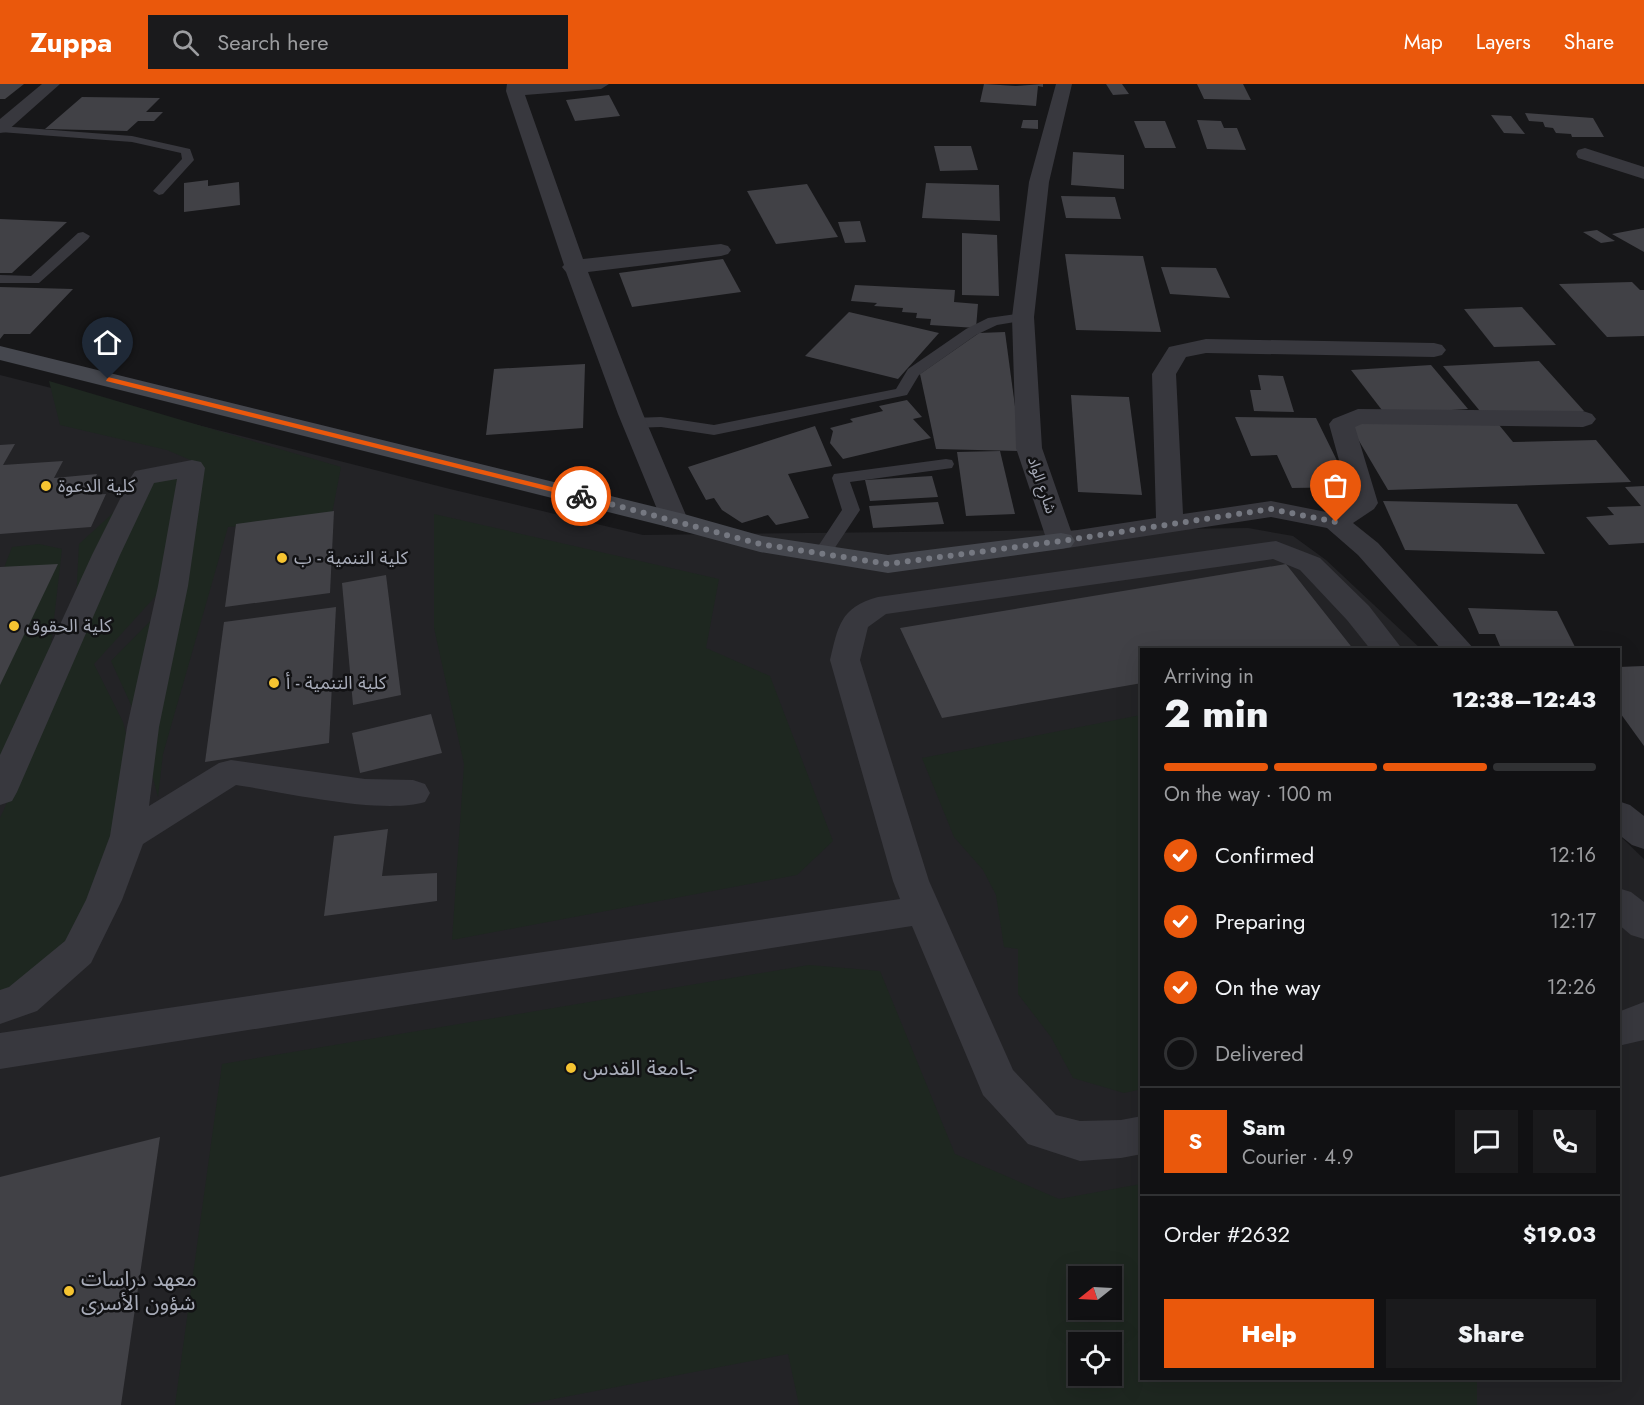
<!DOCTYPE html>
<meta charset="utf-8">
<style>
body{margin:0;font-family:Jost,"Noto Sans Arabic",sans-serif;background:#1a1a1c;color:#f1f3f6;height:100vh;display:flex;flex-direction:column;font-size:22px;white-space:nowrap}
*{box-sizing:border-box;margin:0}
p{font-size:20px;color:#9c9da0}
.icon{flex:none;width:33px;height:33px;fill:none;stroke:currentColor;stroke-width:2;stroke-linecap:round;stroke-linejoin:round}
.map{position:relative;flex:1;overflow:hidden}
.panel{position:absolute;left:1140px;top:564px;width:480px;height:732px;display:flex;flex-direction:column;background:#111113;border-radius:0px;box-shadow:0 6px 24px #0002,0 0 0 2px #303133}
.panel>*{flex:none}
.needle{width:39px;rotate:252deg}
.buttons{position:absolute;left:1068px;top:1182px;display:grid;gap:12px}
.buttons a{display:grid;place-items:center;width:54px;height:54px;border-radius:0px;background:#111113;box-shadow:0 6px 24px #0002,0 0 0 2px #303133;font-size:30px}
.pin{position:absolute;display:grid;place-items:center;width:51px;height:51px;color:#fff;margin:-62px -26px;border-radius:50% 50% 50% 0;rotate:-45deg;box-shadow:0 0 6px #0007}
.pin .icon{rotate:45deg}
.courier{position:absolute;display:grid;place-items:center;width:60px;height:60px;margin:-30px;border:4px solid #ea580c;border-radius:50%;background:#fff;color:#222;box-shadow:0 2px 8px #0007}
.summary em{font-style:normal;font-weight:800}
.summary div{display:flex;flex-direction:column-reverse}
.summary{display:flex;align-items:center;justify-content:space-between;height:102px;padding:0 24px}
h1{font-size:39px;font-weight:800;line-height:45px}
.bar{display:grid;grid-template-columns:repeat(4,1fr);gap:9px 6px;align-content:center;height:72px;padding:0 24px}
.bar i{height:8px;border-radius:4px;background:#303133}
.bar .selected{background:#ea580c}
.bar p{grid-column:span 4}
.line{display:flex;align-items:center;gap:15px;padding:0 24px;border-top:2px solid #303133}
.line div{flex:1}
.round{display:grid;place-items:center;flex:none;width:63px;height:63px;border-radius:0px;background:#1a1a1c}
ol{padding:0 24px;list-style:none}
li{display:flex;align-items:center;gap:18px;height:66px}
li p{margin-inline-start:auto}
li .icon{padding:6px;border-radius:50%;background:#ea580c;color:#fff;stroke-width:4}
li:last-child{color:#9c9da0}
li i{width:33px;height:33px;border:3px solid #303133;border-radius:50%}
.primary-button{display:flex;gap:12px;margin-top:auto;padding:12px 24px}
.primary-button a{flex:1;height:69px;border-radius:0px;background:#ea580c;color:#fff;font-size:24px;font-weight:800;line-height:69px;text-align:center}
.primary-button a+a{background:#1a1a1c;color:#f1f3f6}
header{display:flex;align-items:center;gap:36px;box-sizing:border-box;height:84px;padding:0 30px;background:#ea580c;color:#fff}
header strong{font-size:28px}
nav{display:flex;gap:33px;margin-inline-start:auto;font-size:21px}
.search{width:420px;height:54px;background:#1a1a1c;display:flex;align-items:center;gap:15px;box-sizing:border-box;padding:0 21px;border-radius:0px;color:#9c9da0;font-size:22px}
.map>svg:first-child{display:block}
</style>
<header>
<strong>Zuppa</strong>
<div class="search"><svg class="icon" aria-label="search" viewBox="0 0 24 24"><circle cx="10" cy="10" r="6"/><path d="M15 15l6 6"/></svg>Search here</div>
<nav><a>Map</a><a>Layers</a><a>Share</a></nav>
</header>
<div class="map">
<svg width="1644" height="1321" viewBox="0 0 1644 1321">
<rect width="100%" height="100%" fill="#171719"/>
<path fill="#232326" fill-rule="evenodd" d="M0,291L450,405L643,451L1248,444L1293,452L1326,476L1421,565L1142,566V1294H1618L1619,751L1644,775V1321H0ZM1078,1192H1112V1226H1078ZM1078,1258H1112V1292H1078Z"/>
<g fill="#1e2720" fill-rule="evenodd">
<path d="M49,297L341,383L331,435L228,443L163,670L158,713L137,634L111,577L181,506L195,378L167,366L60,341Z"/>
<path d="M183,389L163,504L94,580L123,638L145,723L66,867L0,914V734L73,573L79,460L149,396Z"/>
<path d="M434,430L719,495L706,564L770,592L833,757L797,791L452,856L464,680L434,544Z"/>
<path d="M39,460L62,465L49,579L0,686V494L12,463Z"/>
<path d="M1141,631L1142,1005L1124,1009L1073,994L1051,953L1018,910V865L1004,863L996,811L983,786L954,753L922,674Z"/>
<path d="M809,881L880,887L955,1070L1059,1115L1141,1100L1142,1294L1477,1295V1321H799L788,1270L523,1321H175L222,980ZM1078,1192H1112V1226H1078ZM1078,1258H1112V1292H1078Z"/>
</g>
<g fill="#414146">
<path d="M0,0H24L5,15H0Z"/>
<path d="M984,0L1016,2L1043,0V3L1038,2L1036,22L980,18Z"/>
<path d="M1106,0H1122L1129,10L1113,11Z"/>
<path d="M1197,0H1243L1251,16L1204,15Z"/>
<path d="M609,11L620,32L575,37L566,16Z"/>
<path d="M82,13L160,14L146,28H163L154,37H138L127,47L45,45Z"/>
<path d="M1525,29L1593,34L1604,53H1572L1571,50L1556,49L1553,44L1545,43L1543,38L1529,37Z"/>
<path d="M1491,31L1511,32L1525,50L1504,49Z"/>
<path d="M1023,36H1038V45L1021,44Z"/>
<path d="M1197,36L1221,37L1224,44H1237L1246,66L1207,65Z"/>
<path d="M1134,37H1165L1176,64H1145Z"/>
<path d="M934,62H971L978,86L940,87Z"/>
<path d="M1073,68L1124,71V105L1071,101Z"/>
<path d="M208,96V102L239,98L240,121L184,128V99Z"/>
<path d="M926,99L999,101L1000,137L922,134Z"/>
<path d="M807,100L838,153L776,160L747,107Z"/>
<path d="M1061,112L1115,113L1121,135L1066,134Z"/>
<path d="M0,135L67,138L12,189H0Z"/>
<path d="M860,137L866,158L845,159L838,138Z"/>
<path d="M1644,144V168L1612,150Z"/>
<path d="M1597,146L1615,157L1601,159L1583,148Z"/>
<path d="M962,149L997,151L999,212L962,211Z"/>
<path d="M1065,170L1143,172L1161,248L1076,246Z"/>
<path d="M723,175L741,208L632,223L619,189Z"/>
<path d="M1161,183L1216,184L1230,214L1170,210Z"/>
<path d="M1632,198L1640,206H1644V252L1607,253L1559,200Z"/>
<path d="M855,201L955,206L954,218L978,220L976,244L930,241L931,235L916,234L917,229L902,228L903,224L874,222L877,219L851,217Z"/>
<path d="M0,203L73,205L30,250H4L0,255Z"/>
<path d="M1522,223L1556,261L1494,263L1464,225Z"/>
<path d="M849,228L939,249L898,295L805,272Z"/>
<path d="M1005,248L1021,367L936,365L920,290L979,249Z"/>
<path d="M1539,277L1584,327L1484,332L1443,282Z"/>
<path d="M585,280L583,344L486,351L494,285Z"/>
<path d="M1431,281L1468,325L1385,330L1351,286Z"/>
<path d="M1258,291L1283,292L1294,328L1254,327L1250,306H1261Z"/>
<path d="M1071,311L1129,313L1142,411L1078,408Z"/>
<path d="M907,316L922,333L913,335L931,354L843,375L830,359L833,347L830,344L853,338L850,335L883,327L879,322Z"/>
<path d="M1235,333L1316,334L1350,403L1292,404L1277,371L1251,372Z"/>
<path d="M1495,336L1513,358L1596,356L1631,398L1388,406L1349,340Z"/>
<path d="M815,342L832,382L788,390L809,434L776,441L768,431L742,439L722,426L714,414L706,416L688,383Z"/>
<path d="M15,360L3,381L63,377L54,394L97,390L88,411L106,410L91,443L0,450V361Z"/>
<path d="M1000,367L1015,430L966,432L957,368Z"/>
<path d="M932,392L938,413L870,417L865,396Z"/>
<path d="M1644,402V459L1609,461L1586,433L1614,431L1607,423L1641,422L1625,403Z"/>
<path d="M1383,417L1517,420L1545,470L1405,466Z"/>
<path d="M938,418L944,440L873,444L869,422Z"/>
<path d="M334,427L330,509L225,523L236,440Z"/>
<path d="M58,480L0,601V483Z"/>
<path d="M1286,480L1354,566H1142V599L942,634L900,544Z"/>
<path d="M386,491L401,611L353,621L342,499Z"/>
<path d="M336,523L329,659L205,678L224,538Z"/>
<path d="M1468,524L1557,527L1575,563L1516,566L1514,563L1500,562L1495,550H1479Z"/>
<path d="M1644,582V662L1618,626V583Z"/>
<path d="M431,630L442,669L360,689L352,649Z"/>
<path d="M388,745L382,792L437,789V817L324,832L334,752Z"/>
<path d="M160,1053L121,1321H0V1093Z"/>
</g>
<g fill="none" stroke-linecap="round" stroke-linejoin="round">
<g fill="#38383e" fill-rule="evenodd">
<path d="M0,42L132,52L190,65L194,76L163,110L159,111L153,107L182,75L181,69L132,58L0,48Z"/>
<path d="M83,148L90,152L88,155L39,199H0V191L31,192L78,149Z"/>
<path d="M1023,229L1030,233L1028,236L997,241L976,251L919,291L907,311L714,351L661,343L632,344L624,339L632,334L661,333L714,341L896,305L908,285L966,245L988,234Z"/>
<path d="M946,375L952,376L954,380L952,384L850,398L860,426L828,474H816L813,470L842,426L832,394L834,390Z"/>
</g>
<g fill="#38383e" fill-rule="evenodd">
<path d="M42,0H60L6,48L0,49V35Z"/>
<path d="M507,0H609L601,5L525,11L583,175L721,160L728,162L731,166L728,170L721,172L588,188L643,330L688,436L684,442L674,444L664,442L618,330L566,188L562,183L564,181L506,7Z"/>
<path d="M1056,0H1072L1049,98L1034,233L1042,364L1071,447L1156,434L1152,290L1169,263L1206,255L1434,259L1442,261L1446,266L1442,271L1434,273L1206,269L1186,273L1176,290L1183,430L1271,417L1331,429L1350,416L1329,340L1333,335L1358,325L1583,327L1592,330L1596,335L1592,340L1583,343L1362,340L1355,343L1378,419L1374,425L1353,439L1378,459L1475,566H1442L1358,471L1327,444L1271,433L1061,465L1051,463L1047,457L1016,364L1012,233L1029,98Z"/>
<path d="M1585,64L1644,83V95L1578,74L1576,70L1578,66Z"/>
<path d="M192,376L201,378L205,384L188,502L159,643L149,722L219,679L231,676L365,695L413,696L425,700L430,709L425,718C381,731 284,708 236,701L143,760L122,816L91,879L37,927L0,940V906L9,903L65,857L86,816L110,752L127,643L158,502L177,395L154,399L120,471L17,708L12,717L0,721V671L92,471L131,393L135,387Z"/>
<path d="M1276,457L1320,474L1369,522L1403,566H1371L1347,536L1300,486L1273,475L886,530L868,543L860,576L929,797L1013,986L1056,1031L1080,1037L1121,1036L1142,1032V1070L1121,1074L1080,1077L1028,1060L983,1011L912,842L0,985V949L900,815L893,797L830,576C838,543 840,523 878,513Z"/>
<path d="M1618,717L1630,721L1644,732V765L1632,761L1618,750Z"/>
<path d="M1618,804L1631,808L1644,818V855L1631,851L1618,840Z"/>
<path d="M1644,918V956L1618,962V928Z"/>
</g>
<path fill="#45474e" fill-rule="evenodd" d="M0,262L684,430L762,452L888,471L1061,449L1071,451L1075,457L1071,463L1061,465L888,489L760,468L664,442L0,276Z"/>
</g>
<path fill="#ea580c" d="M108,293L584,411L585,412L581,415L106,297Z"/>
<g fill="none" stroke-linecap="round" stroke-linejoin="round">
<path stroke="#757881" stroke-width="6" stroke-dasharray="0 10.8" d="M581,412L760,460L888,480L1061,457L1271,425L1336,438"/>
</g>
<g fill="#f6c431" stroke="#121214" stroke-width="2">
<circle cx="46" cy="402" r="6"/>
<circle cx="282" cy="474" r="6"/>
<circle cx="14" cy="542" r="6"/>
<circle cx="274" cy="599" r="6"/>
<circle cx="571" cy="984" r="6"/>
<circle cx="69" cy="1207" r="6"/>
</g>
<g text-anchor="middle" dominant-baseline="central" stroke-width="5" stroke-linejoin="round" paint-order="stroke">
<g font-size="15" fill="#a8acb9" stroke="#121214">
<text transform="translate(1042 401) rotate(71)">شارع الواد</text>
</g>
<g font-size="18" fill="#a8acb9" stroke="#121214" text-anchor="start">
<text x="58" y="402">كلية الدعوة</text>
<text x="294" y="474">كلية التنمية - ب</text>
<text x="26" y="542">كلية الحقوق</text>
<text x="286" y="599">كلية التنمية - أ</text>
</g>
<g font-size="21" fill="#a8acb9" stroke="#121214" text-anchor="start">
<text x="583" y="984">جامعة القدس</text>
<text x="81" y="1195">معهد دراسات<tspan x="81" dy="24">شؤون الأسرى</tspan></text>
</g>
</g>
</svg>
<div class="buttons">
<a><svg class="needle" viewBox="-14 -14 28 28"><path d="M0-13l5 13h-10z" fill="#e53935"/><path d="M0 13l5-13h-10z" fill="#9c9da0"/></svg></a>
<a><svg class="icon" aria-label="locate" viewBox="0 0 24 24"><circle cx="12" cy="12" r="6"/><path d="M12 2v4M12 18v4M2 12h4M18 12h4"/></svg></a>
</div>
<div class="pin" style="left:1336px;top:438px;background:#ea580c"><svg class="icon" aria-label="bag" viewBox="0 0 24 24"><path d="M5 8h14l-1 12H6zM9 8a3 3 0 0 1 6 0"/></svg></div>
<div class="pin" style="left:108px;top:295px;background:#1f2937"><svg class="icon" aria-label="home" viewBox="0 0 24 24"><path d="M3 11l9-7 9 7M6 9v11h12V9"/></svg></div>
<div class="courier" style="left:581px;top:412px"><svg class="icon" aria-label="bike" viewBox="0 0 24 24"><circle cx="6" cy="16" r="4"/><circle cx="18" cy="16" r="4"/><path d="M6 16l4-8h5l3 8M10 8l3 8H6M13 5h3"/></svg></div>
<section class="panel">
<div class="summary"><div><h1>2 min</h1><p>Arriving in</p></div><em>12:38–12:43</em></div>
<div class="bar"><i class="selected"></i><i class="selected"></i><i class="selected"></i><i></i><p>On the way · 100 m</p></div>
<ol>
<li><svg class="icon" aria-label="check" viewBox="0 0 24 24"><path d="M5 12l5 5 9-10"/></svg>Confirmed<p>12:16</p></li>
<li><svg class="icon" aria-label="check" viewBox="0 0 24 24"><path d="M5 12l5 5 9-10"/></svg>Preparing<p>12:17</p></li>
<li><svg class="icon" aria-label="check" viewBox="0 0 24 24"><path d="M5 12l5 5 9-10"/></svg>On the way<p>12:26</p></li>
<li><i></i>Delivered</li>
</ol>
<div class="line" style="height:108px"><b class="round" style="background:#ea580c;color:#fff">S</b><div><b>Sam</b><p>Courier · 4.9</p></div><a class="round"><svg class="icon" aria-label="chat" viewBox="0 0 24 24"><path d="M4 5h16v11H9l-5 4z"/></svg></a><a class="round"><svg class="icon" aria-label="phone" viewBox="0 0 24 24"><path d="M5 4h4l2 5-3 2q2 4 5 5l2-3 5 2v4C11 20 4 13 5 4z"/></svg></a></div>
<div class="line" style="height:78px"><div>Order #2632</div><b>$19.03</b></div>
<div class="primary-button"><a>Help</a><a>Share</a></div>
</section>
</div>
